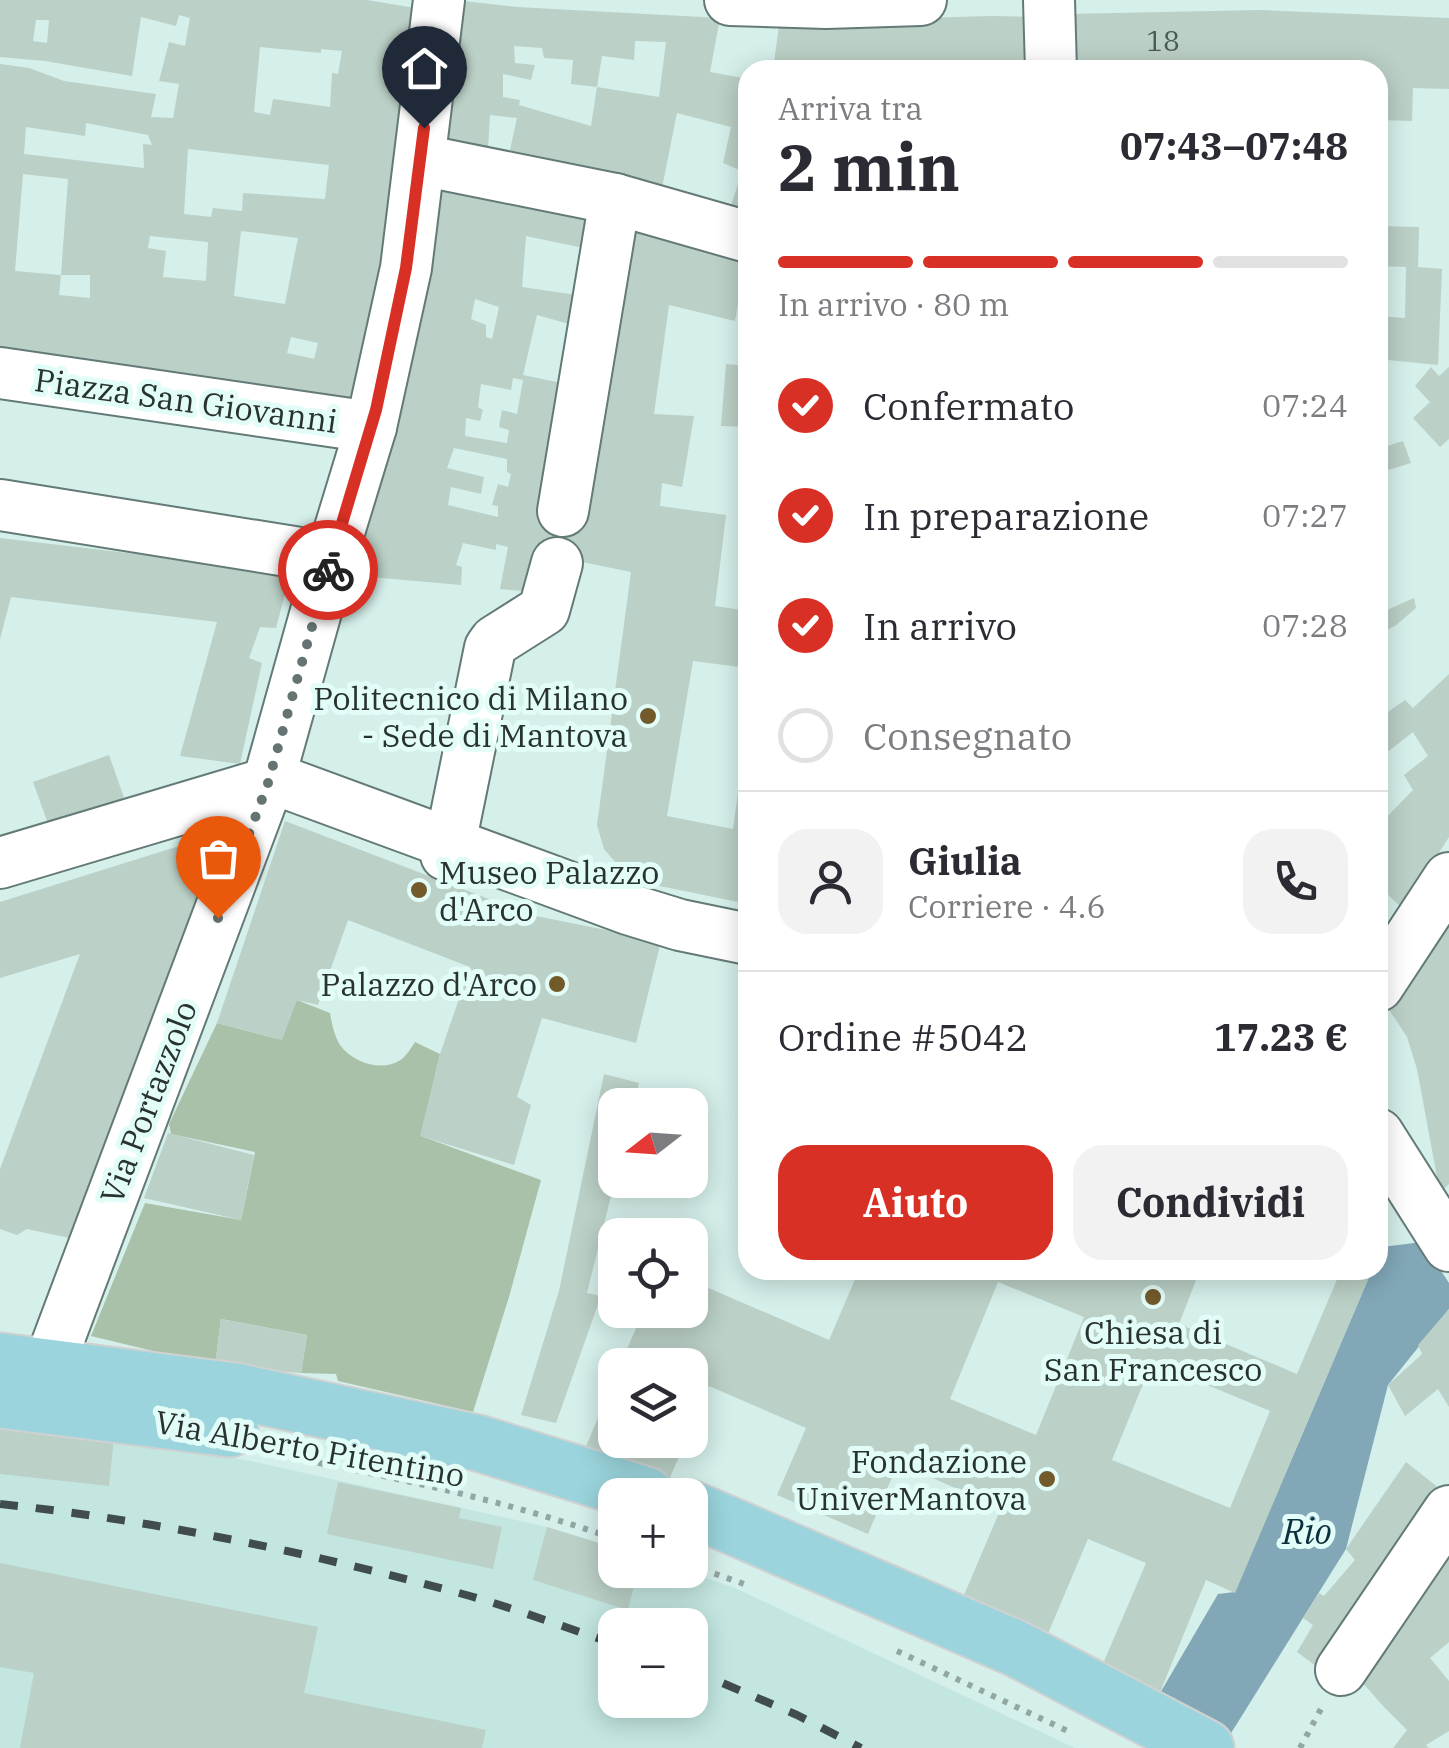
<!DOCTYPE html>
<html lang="it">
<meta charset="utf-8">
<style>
body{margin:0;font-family:"IBM Plex Serif",serif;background:#f2f2f3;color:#2b2b33;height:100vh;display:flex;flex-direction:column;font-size:38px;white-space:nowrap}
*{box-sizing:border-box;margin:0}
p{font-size:32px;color:#7c7c81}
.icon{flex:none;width:55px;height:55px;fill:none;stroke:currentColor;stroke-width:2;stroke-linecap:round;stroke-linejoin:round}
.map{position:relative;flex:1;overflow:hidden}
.details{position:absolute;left:738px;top:60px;width:650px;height:1220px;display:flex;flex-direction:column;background:#fff;border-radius:30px;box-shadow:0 5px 25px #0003}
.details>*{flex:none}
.needle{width:65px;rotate:253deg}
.controls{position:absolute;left:598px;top:1088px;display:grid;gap:20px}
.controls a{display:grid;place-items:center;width:110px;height:110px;border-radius:20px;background:#fff;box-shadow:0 5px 25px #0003;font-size:50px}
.pin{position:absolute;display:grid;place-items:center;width:85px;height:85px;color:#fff;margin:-102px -42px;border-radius:50% 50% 50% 0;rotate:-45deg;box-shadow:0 0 10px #0007}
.pin .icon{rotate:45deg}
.courier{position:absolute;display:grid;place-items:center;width:100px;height:100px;margin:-50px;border:8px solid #d93025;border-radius:50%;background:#fff;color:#222;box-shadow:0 2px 12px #0007}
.overview em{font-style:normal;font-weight:700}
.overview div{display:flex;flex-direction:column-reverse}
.overview{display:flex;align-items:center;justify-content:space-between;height:170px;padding:0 40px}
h1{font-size:65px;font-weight:700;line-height:75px}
.bar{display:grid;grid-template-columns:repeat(4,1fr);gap:15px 10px;align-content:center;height:120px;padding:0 40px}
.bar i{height:12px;border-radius:8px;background:#e1e1e2}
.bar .current{background:#d93025}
.bar p{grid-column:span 4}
.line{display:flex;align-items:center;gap:25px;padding:0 40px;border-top:2px solid #e1e1e2}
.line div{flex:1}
.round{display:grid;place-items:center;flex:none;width:105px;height:105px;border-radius:30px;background:#f2f2f3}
ol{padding:0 40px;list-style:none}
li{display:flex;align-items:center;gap:30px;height:110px}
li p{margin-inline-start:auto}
li .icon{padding:10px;border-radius:50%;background:#d93025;color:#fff;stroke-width:4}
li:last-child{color:#7c7c81}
li i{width:55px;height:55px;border:5px solid #e1e1e2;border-radius:50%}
.cta{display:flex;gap:20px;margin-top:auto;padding:20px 40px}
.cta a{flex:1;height:115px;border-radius:30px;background:#d93025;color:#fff;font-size:40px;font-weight:700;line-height:115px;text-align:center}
.cta a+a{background:#f2f2f3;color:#2b2b33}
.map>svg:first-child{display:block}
</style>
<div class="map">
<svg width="1449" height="1748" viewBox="0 0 1449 1748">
<rect width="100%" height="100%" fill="#d5efeb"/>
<path fill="#c3e6e0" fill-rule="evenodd" d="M0,1424L114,1436L251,1461L547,1527L615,1548V1570H682L735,1588L1075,1748H0ZM615,1625H690V1700H615Z"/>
<path fill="#aac1a9" d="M297,1000L330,1013C332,1024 334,1035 340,1045C352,1062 380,1072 399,1061C406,1057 411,1048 415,1042L440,1054L421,1136L541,1180L509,1297L473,1412L338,1381L336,1374L301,1373L307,1335L221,1319L215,1366L91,1336L145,1203L241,1220L255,1152L171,1134L169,1124L217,1023L278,1039Z"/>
<path fill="#82a8b8" d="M1422,1242L1449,1283V1309L1388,1385L1346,1549L1228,1738L1153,1705L1218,1594L1235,1592L1372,1270H1378V1258L1382,1247Z"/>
<g fill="#bbd0c6" fill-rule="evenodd">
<path d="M0,0H367L415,8L402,154L356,405L0,361V64L29,68L64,81L156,94L151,117L173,118L179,84L159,81L169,42L185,46L190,18L179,15L176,26L141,17L132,76L45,61L0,57ZM36,20H49L47,43L33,41ZM260,47L321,53V49L342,51L338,74L332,73L330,107L273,99L270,115L254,112ZM86,123L148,135L152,145L143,144L144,168L24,154L26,127L85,136ZM188,149L329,165L325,199L243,193L242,211L213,208L211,217L184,214ZM23,174L68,179L61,275H90V298L59,295L61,275L15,271ZM241,231L298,238L285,304L234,296ZM150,236L208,242L206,281L163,277L166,251L148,248ZM291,337L318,343L314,359L287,353Z"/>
<path d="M455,0L517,7L720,18L710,72L748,79V227L726,222L742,171L723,163L731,127L677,113L659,203L433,156ZM635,41L666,42L659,97L597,87L591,126L519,105L520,100L503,97V74L531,80L535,65L515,63L514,46L542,48L544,58L573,60L571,84L597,87L602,56L634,60ZM490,115L517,118L510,150L488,149Z"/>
<path d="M1261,10L1449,18V89L1413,88L1412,121L1378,120V70H1206L1205,67L1141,66V70H1067L1066,14Z"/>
<path d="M992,16L1041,17V70H773L780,18L815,21Z"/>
<path d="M442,176L603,205L598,251L526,236L522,287L590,297L587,329L537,315L523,375L576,386L620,219L748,251V295L740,293L735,321L669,305L654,414L694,416L682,487L662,483L660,506L726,515L715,606L748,611V668L693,661L667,816L733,829L742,764L748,766V904L640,882L616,863L604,849L597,825L631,572L538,553L533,592L500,589L508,547L496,544V550L463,543L456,565L462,567L461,585L347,575ZM475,299L499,307L492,339L486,337V325L471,319ZM513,378L523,380L517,414L502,410L499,427L509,430L507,443L465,436L466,418L480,421L483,410L478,407L481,384L511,390ZM454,448L507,459V472L511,474L508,487L498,484L492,505L498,506V517L448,505L451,487L481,494L484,477L447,468Z"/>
<path d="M1378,226L1419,227L1418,267L1442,269L1438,365L1378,359V316L1405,318L1406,267L1378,266Z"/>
<path d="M726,364L748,366V427L721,426Z"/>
<path d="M1431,367L1439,376L1449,367V439L1440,447L1413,418L1430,402L1415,386Z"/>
<path d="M1403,441L1411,463L1382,472L1378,449Z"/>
<path d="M0,538L291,572L276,628L260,627L249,658L262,663L240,764L180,756L217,622L11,597L0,639Z"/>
<path d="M1414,598L1416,608L1395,626L1378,634V614Z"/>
<path d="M1449,674V837L1403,909L1378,885V826L1413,790L1404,775L1428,756L1413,732L1389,751L1385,746L1378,750V719L1405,700L1413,708Z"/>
<path d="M109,755L127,806L51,832L33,782Z"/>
<path d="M285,821L531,915L661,941L636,1043L542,1018L517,1097L531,1105L514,1165L420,1136L440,1054L470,967L348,920L318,1005L297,1000L282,1040L217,1023Z"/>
<path d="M192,842L223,857L84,1241L27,1229L17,1235L0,1229V1169L80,954L0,978V902Z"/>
<path d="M1449,909V1184L1440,1193L1417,1069L1407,1037L1388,1008Z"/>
<path d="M604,1074L639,1083L634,1105H615V1180L587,1293L601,1296L556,1423L521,1415L559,1291Z"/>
<path d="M168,1133L254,1155L241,1220L144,1198Z"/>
<path d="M859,1270H1200L1179,1324L1297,1374L1341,1270H1372L1235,1593L1206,1580L1158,1697L1102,1666L1146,1563L1088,1539L1044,1643L959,1607L1001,1508L898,1463L868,1534L777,1495L806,1428L709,1386L690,1431V1365H620L644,1310H690V1280L829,1340ZM998,1282L1084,1317L1036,1435L950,1399ZM1152,1362L1270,1411L1230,1508L1112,1460Z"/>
<path d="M1449,1309V1407L1438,1389L1405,1416L1388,1385L1422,1354L1418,1345Z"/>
<path d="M221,1319L307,1335L301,1373L215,1366Z"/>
<path d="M615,1378V1440H686L666,1487L584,1451Z"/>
<path d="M0,1424L114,1436L109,1486L0,1474Z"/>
<path d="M1406,1462L1449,1496L1324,1672L1297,1652L1313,1625L1303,1618L1319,1593L1324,1596L1355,1560L1346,1549Z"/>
<path d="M338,1482L461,1508L459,1518L502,1527L493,1569L327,1534Z"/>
<path d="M547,1527L615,1548V1570H638L628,1610L533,1580Z"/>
<path d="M1449,1556V1642L1430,1658L1449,1681V1731L1426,1745L1429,1748H1393L1407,1730L1384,1707L1355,1674L1391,1614Z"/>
<path d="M0,1563L318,1627L304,1693L486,1730L482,1748H20L34,1673L0,1667Z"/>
</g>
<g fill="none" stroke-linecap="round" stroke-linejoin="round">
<defs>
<g id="minor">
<path d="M730,0L826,3L921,0"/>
<path d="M1049,0L1051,70"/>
<path d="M421,160L615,199L748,237"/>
<path d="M0,373L371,427"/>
<path d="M0,505L331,558"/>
<path d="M563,511L615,199"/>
<path d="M446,855L450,844L490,648L495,641L544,610L557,563"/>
<path d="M0,863L268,783L291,785L628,909L680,925L748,939"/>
<path d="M1378,986L1449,878"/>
<path d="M1378,1134L1449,1246"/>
<path d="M10,1382L25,1380L49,1365L268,783L331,558L371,427L406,268L439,0"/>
<path d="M1341,1670L1449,1511"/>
</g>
<g id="major">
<path d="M0,1361L235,1391L478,1443L646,1495"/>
<path d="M0,1400L230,1429"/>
<path d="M690,1508L1017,1649L1206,1748"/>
</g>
</defs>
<use href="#minor" stroke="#637a76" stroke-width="54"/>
<use href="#major" stroke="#d0d2d2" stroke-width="59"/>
<g stroke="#92a6a3" stroke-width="6" stroke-dasharray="5 8" stroke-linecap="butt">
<path d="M267,1453C384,1475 502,1499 615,1539"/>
<path d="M690,1565L744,1584"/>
<path d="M897,1651L1072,1733"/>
<path d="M1300,1748L1322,1707"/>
</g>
<use href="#minor" stroke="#fff" stroke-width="50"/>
<use href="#major" stroke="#9bd4dc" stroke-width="55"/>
<g stroke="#414d4c" stroke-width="8" stroke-dasharray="18 18" stroke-linecap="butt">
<path d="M0,1504C159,1521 316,1554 470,1596C519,1610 567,1628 615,1644"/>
<path d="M690,1669L797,1715L861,1748"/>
</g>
</g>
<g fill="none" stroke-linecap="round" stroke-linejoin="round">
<path stroke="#657472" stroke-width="10" stroke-dasharray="0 18" d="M218,918L268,783L328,570"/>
<path stroke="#d93025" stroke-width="12" d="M328,570L376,410L406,268L424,128"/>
</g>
<g fill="#725a2b" stroke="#e2fcf8" stroke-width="4">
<circle cx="648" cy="716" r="10"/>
<circle cx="419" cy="890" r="10"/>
<circle cx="557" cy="984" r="10"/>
<circle cx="1153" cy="1297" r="10"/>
<circle cx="1047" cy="1479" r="10"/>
</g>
<g text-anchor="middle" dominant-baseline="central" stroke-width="10" stroke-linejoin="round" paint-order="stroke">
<g font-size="28" fill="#4d5a56">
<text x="1163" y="40">18</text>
</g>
<g font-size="32" fill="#283231" stroke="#e2fcf8">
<text transform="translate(186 400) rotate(8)">Piazza San Giovanni</text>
<text transform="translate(148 1102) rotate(-69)">Via Portazzolo</text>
<text transform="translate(310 1448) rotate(10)">Via Alberto Pitentino</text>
</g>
<g font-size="32" fill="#283231" stroke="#e2fcf8" text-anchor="end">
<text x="628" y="698">Politecnico di Milano<tspan x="628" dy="37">- Sede di Mantova</tspan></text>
<text x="439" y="872" text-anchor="start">Museo Palazzo<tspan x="439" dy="37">d'Arco</tspan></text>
<text x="537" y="984">Palazzo d'Arco</text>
<text x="1153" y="1332" text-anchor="middle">Chiesa di<tspan x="1153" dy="37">San Francesco</tspan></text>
<text x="1027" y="1461">Fondazione<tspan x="1027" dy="37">UniverMantova</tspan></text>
</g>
<g font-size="35" font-style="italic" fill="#0b2f3c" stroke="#e2fcf8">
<text x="1307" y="1531">Rio</text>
</g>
</g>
</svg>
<div class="controls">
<a><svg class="needle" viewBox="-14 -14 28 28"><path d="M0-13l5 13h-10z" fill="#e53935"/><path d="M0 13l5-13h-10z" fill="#7c7c81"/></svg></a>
<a><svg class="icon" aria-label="locate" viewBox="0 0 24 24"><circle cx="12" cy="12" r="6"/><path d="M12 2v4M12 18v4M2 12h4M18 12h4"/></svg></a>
<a><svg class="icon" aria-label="layers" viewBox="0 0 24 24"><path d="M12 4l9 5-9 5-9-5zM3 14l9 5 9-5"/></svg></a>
<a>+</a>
<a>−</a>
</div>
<div class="pin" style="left:218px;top:918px;background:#ea580c"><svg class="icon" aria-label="bag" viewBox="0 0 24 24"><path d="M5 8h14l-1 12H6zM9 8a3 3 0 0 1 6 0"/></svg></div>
<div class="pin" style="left:424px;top:128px;background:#1f2937"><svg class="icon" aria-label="home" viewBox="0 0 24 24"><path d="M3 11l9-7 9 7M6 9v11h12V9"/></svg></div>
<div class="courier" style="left:328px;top:570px"><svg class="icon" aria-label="bike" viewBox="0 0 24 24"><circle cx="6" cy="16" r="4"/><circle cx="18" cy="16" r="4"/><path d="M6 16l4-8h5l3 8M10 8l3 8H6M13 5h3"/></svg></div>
<section class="details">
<div class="overview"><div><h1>2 min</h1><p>Arriva tra</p></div><em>07:43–07:48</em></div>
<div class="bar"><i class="current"></i><i class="current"></i><i class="current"></i><i></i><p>In arrivo · 80 m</p></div>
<ol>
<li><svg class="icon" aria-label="check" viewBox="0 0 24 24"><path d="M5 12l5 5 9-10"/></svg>Confermato<p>07:24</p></li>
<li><svg class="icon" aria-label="check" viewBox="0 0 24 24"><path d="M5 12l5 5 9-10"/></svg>In preparazione<p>07:27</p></li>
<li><svg class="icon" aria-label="check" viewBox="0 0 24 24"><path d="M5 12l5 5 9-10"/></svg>In arrivo<p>07:28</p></li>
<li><i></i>Consegnato</li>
</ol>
<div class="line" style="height:180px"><a class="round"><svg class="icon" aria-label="person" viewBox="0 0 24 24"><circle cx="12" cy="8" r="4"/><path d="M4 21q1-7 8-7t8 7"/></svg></a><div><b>Giulia</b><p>Corriere · 4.6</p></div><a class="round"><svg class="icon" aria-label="phone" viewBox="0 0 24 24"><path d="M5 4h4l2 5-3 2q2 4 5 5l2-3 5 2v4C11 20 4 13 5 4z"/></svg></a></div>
<div class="line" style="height:130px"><div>Ordine #5042</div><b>17.23 €</b></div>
<div class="cta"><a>Aiuto</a><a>Condividi</a></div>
</section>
</div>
